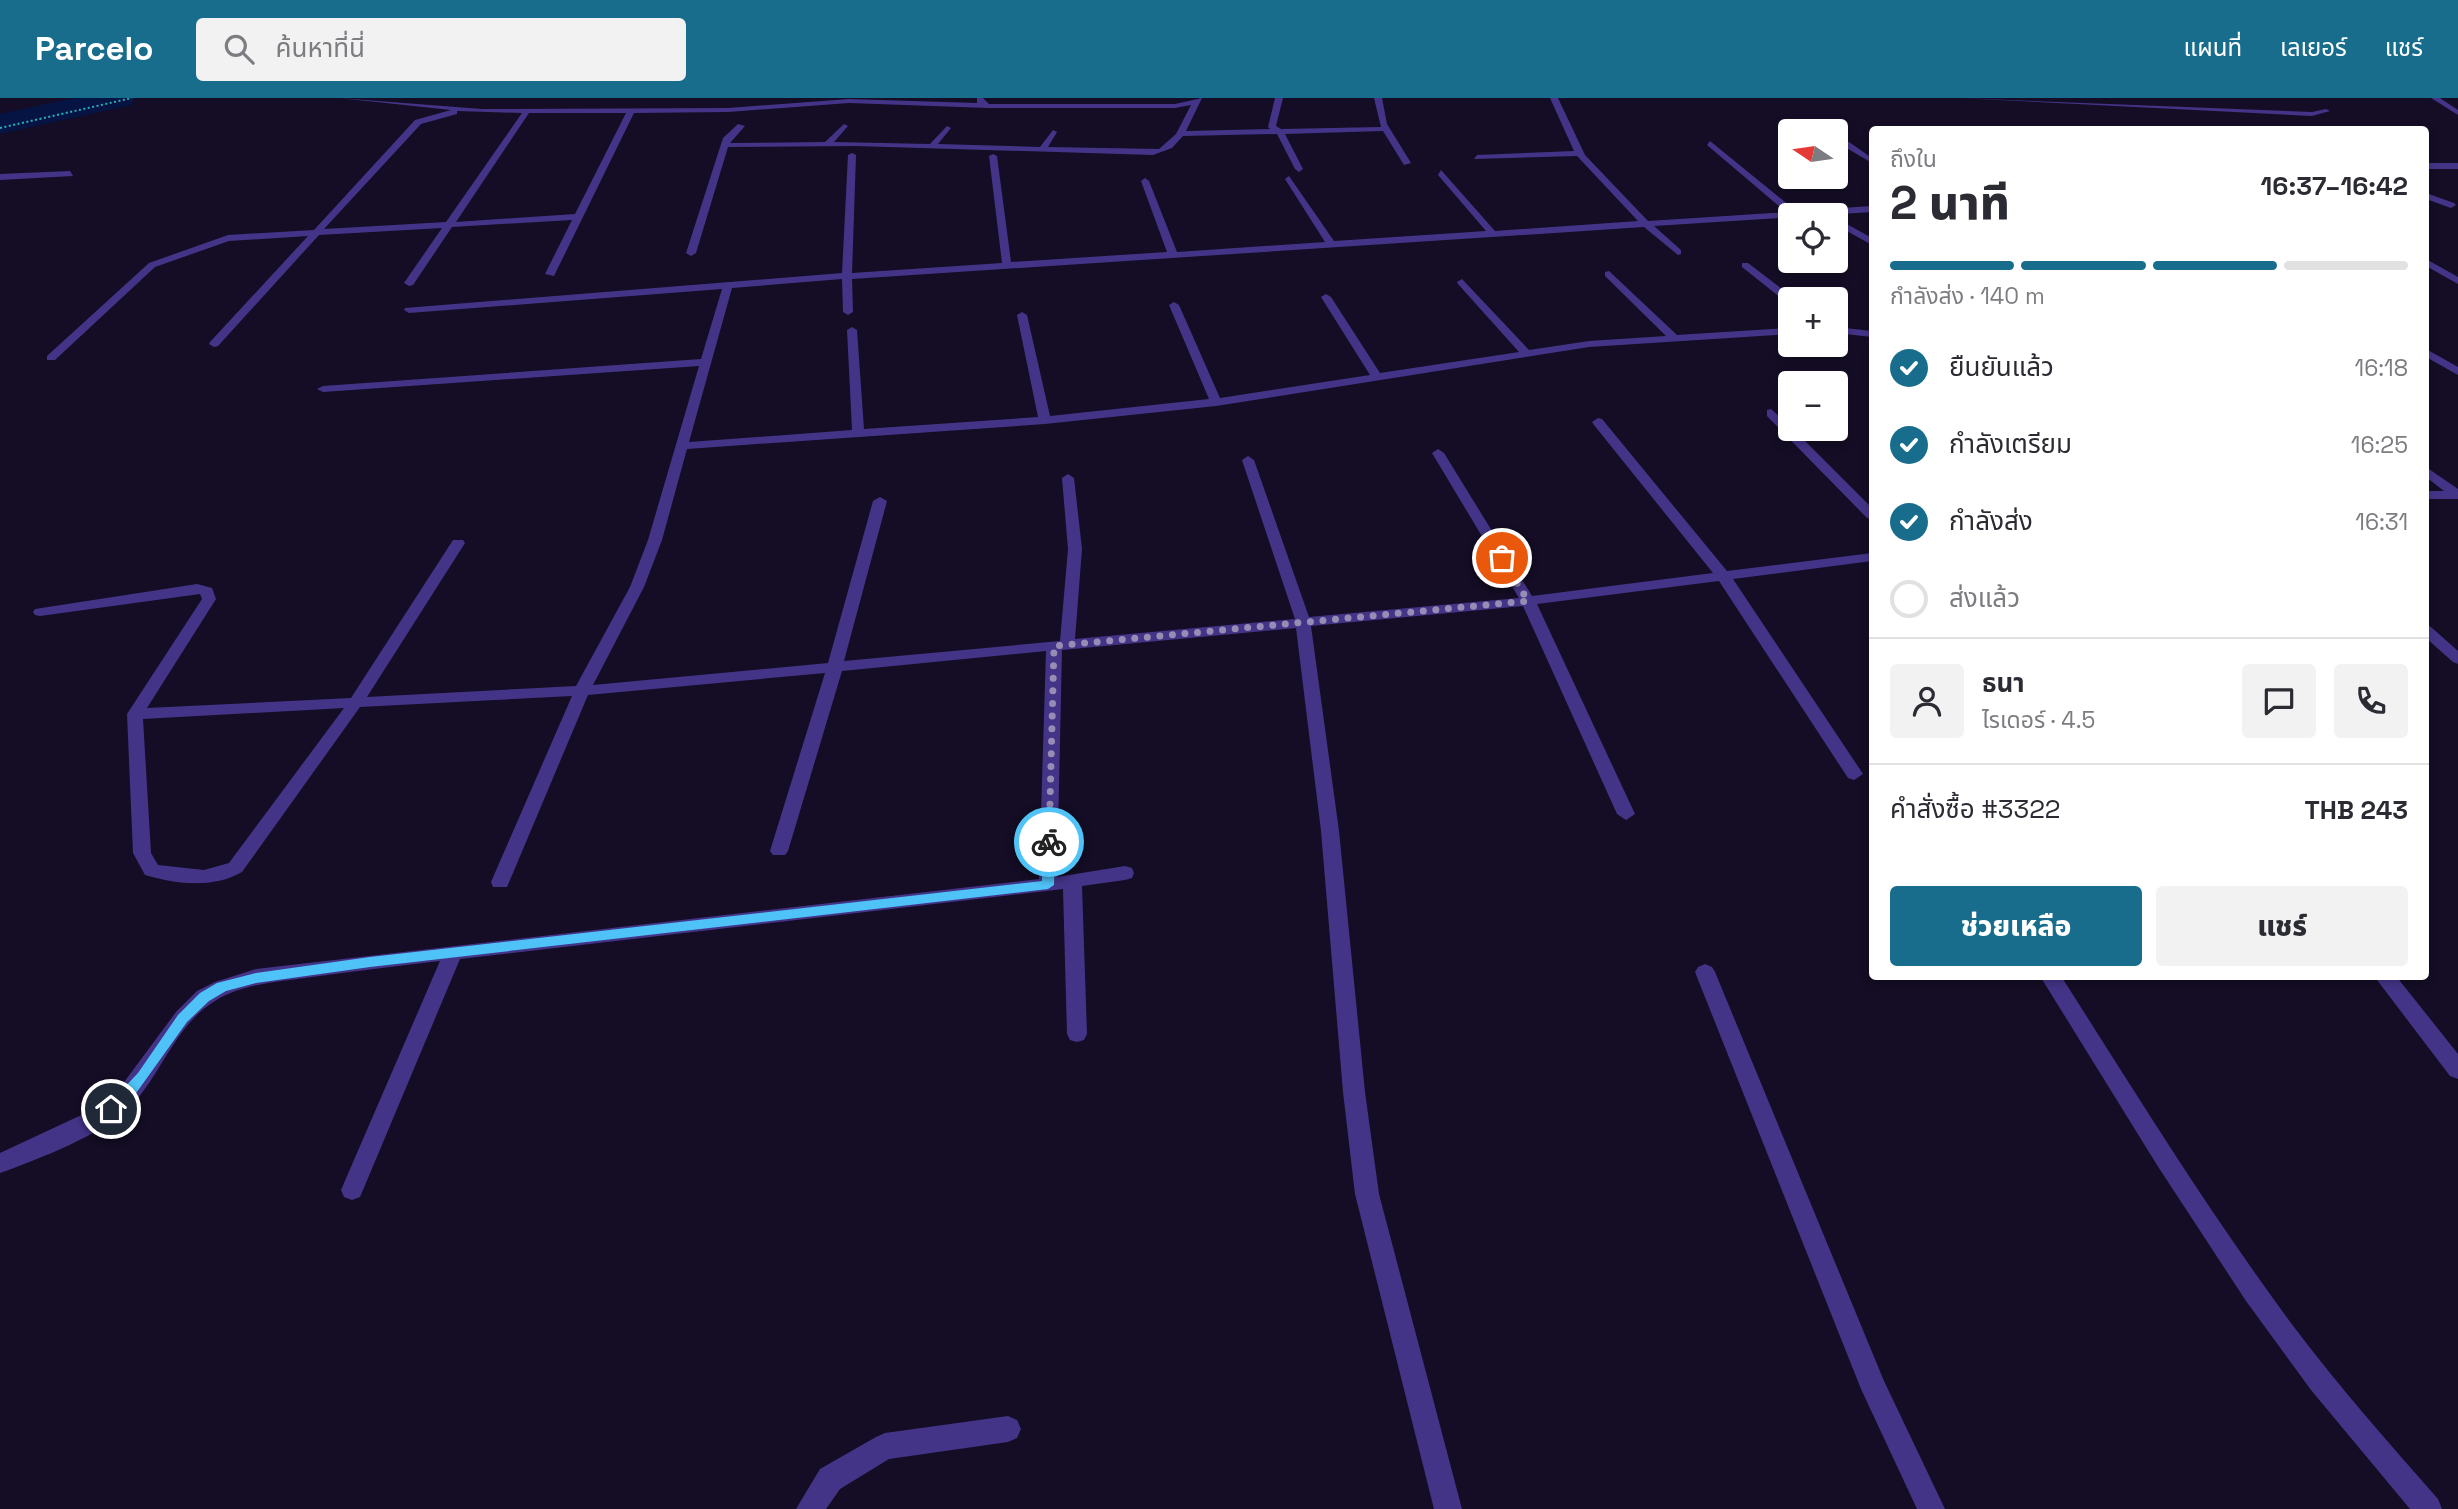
<!DOCTYPE html>
<html lang="th">
<meta charset="utf-8">
<style>
body{margin:0;font-family:"Space Grotesk","Noto Sans Thai",sans-serif;background:#f2f2f3;color:#2b2b33;height:100vh;display:flex;flex-direction:column;font-size:26px;white-space:nowrap}
*{box-sizing:border-box;margin:0}
p{font-size:23px;color:#7c7c81}
.icon{flex:none;width:38px;height:38px;fill:none;stroke:currentColor;stroke-width:2;stroke-linecap:round;stroke-linejoin:round}
.map{position:relative;flex:1;overflow:hidden}
.sheet{position:absolute;left:1869px;top:28px;width:560px;height:854px;display:flex;flex-direction:column;background:#fff;border-radius:7px;box-shadow:0 4px 10px #0003}
.sheet>*{flex:none}
.needle{width:46px;rotate:283deg}
.controls{position:absolute;left:1778px;top:21px;display:grid;gap:14px}
.controls a{display:grid;place-items:center;width:70px;height:70px;border-radius:7px;background:#fff;box-shadow:0 4px 10px #0003;font-size:35px}
.pin{position:absolute;display:grid;place-items:center;width:60px;height:60px;color:#fff;margin:-30px;border:4px solid #fff;border-radius:50%;box-shadow:0 2px 7px #0007}
.courier{position:absolute;display:grid;place-items:center;width:70px;height:70px;margin:-35px;border:5px solid #4fc3f7;border-radius:50%;background:#fff;color:#222;box-shadow:0 2px 9px #0007}
.head em{font-style:normal;font-weight:800}
.head div{display:flex;flex-direction:column-reverse}
.head{display:flex;align-items:center;justify-content:space-between;height:119px;padding:0 21px}
h1{font-size:46px;font-weight:800;line-height:52px}
.bar{display:grid;grid-template-columns:repeat(4,1fr);gap:10px 7px;align-content:center;height:84px;padding:0 21px}
.bar i{height:9px;border-radius:5px;background:#e1e1e2}
.bar .active{background:#186d8d}
.bar p{grid-column:span 4}
.line{display:flex;align-items:center;gap:18px;padding:0 21px;border-top:2px solid #e1e1e2}
.line div{flex:1}
.round{display:grid;place-items:center;flex:none;width:74px;height:74px;border-radius:7px;background:#f2f2f3}
ol{padding:0 21px;list-style:none}
li{display:flex;align-items:center;gap:21px;height:77px}
li p{margin-inline-start:auto}
li .icon{padding:7px;border-radius:50%;background:#186d8d;color:#fff;stroke-width:4}
li:last-child{color:#7c7c81}
li i{width:38px;height:38px;border:4px solid #e1e1e2;border-radius:50%}
.action{display:flex;gap:14px;margin-top:auto;padding:14px 21px}
.action a{flex:1;height:80px;border-radius:7px;background:#186d8d;color:#fff;font-size:28px;font-weight:800;line-height:80px;text-align:center}
.action a+a{background:#f2f2f3;color:#2b2b33}
header{display:flex;align-items:center;gap:42px;box-sizing:border-box;height:98px;padding:0 35px;background:#186d8d;color:#fff}
header strong{font-size:33px}
nav{display:flex;gap:38px;margin-inline-start:auto;font-size:24px}
.search{width:490px;height:63px;background:#f2f2f3;display:flex;align-items:center;gap:18px;box-sizing:border-box;padding:0 24px;border-radius:7px;color:#7c7c81;font-size:26px}
.map>svg:first-child{display:block}
</style>
<header>
<strong>Parcelo</strong>
<div class="search"><svg class="icon" aria-label="search" viewBox="0 0 24 24"><circle cx="10" cy="10" r="6"/><path d="M15 15l6 6"/></svg>ค้นหาที่นี่</div>
<nav><a>แผนที่</a><a>เลเยอร์</a><a>แชร์</a></nav>
</header>
<div class="map">
<svg width="2458" height="1411" viewBox="0 0 2458 1411">
<rect width="100%" height="100%" fill="#140d25"/>
<g fill="none" stroke-linecap="round" stroke-linejoin="round">
<path fill="#061444" fill-rule="evenodd" d="M73,0H135L131,7L0,36V16Z"/>
<path stroke="#26b0bd" stroke-width="2" stroke-dasharray="2 2.5" stroke-linecap="butt" d="M0,30L132,0"/>
<g fill="#443487" fill-rule="evenodd">
<path d="M339,0L482,11L728,10L849,1L977,5V0H983L989,6H1175L1202,0L1186,33L1270,31L1268,29L1275,0H1283L1276,28L1281,31L1381,29L1374,0H1382L1387,26L1411,65L1404,67L1383,33L1285,36L1303,71L1299,74L1295,71L1277,36L1183,38L1172,50L1153,57L856,48L728,49L696,155L691,158L686,155L723,40L738,26L745,28L730,45L825,44L844,26L848,28L834,44L930,46L947,28L951,30L938,46L1040,49L1053,32L1057,34L1048,49L1159,51L1176,36L1191,7L1175,10H988L849,5L728,14L634,15L554,178L545,176L572,122L452,129L413,187L409,188L404,185L442,130L319,137L218,248L214,249L209,246L210,244L308,138L229,143L155,169L55,262H47V258L149,165L228,137L314,132L415,22L451,12ZM457,13L522,15L446,124L324,131L421,26L457,16ZM529,15H626L575,116L456,124Z"/>
<path d="M1550,0H1558L1585,57L1648,123L1786,114L1707,47L1710,43L1796,113L1872,108V114L1654,128L1681,152V156L1678,157L1644,129L852,181L853,214L848,217L843,214L842,181L732,190L689,344L852,332L847,232L852,229L857,232L864,331L1038,319L1017,217L1022,214L1027,217L1050,318L1209,301L1169,207L1174,204L1179,207L1220,300L1370,277L1321,199L1326,196L1331,199L1380,275L1519,254L1458,186L1457,184L1462,181L1529,252L1589,243L1666,238L1605,178V174L1609,173L1677,237L1790,230V236L1589,249L1216,308L1045,326L687,351L662,442L644,489L593,587L828,565L873,403L880,399L887,403L844,563L1060,543L1068,451L1062,380L1068,376L1074,380L1082,451L1075,541L1295,521L1242,362L1248,358L1254,362L1309,519L1519,500L1432,355L1438,351L1444,355L1532,498L1713,475L1594,327L1592,324L1598,320L1602,321L1727,473L1872,455V463L1733,481L1863,676L1854,682L1848,680L1719,483L1537,506L1635,716L1626,722L1617,716L1523,508L1311,528L1339,733L1365,994L1379,1096L1462,1411H1434L1355,1096L1343,994L1321,733L1296,530L1062,552L1057,779L1125,768L1132,770L1134,775L1132,780L1125,782L1082,788L1087,936L1084,942L1077,944L1070,942L1067,936L1063,791L460,861L363,1092L360,1099L352,1102L344,1099L341,1092L440,863C397,868 355,873 312,879C279,884 244,885 215,903C177,925 161,976 132,1007C106,1035 37,1062 0,1075V1055L90,1013L116,995L176,914L197,893L215,884L256,871L1039,781L1046,553L842,573L788,753L785,757H773L770,753L825,575L588,597L507,789H493L491,784L572,598L360,609L242,774C212,791 177,786 145,777L133,755L127,616L202,501L200,496L40,518L35,517L33,514L35,511L197,486L212,490L216,501L147,610L351,600L453,442H463L465,445L367,599L576,588L630,489L648,442L699,268L323,294L317,291L323,288L701,261L722,191L409,215L404,212L405,210L842,175L848,57L852,55L856,57L852,175L1002,165L989,58L993,56L997,58L1011,164L1167,154L1141,83L1145,80L1149,83L1177,154L1325,144L1285,81L1289,78L1334,143L1486,133L1438,77L1441,72L1495,133L1638,123L1577,58L1474,61L1477,57L1574,53ZM344,610L229,765L204,772L158,767L151,755L143,621Z"/>
<path d="M1959,0L2312,14L2326,11L2330,13L2312,18Z"/>
<path d="M2431,0H2440L2458,12V17Z"/>
<path d="M1843,44H1849L1872,60V65L1843,48Z"/>
<rect x="2426" y="65" width="32" height="6"/>
<path d="M70,73L73,78L0,82V76Z"/>
<path d="M2426,95L2454,105L2456,107L2451,110L2426,101Z"/>
<path d="M1836,120L1872,140V147L1836,127Z"/>
<path d="M2426,161L2458,179V186L2426,168Z"/>
<path d="M1742,165H1748L1795,201H1790V205L1786,204L1742,169Z"/>
<path d="M1836,229L1872,233V239L1836,235Z"/>
<path d="M2426,251L2458,269V277L2426,259Z"/>
<path d="M1771,311L1790,328V331H1793L1872,410V421L1867,420L1767,318V312Z"/>
<path d="M2426,369L2458,391V401H2426V393H2444L2426,379Z"/>
<path d="M2426,527L2431,529L2458,553V566L2453,564L2426,540Z"/>
<path d="M1705,866L1712,869L1715,874L1884,1283L1945,1411H1917L1861,1291L1695,874L1698,869Z"/>
<path d="M2040,878H2061C2137,997 2210,1116 2294,1229C2339,1289 2389,1345 2438,1401L2442,1411H2410L2311,1292L2246,1203L2157,1067Z"/>
<path d="M2374,878H2396L2458,956V981L2450,978Z"/>
<path d="M1008,1318L1017,1322L1021,1331L1017,1340L1008,1344L889,1361L840,1391L826,1411H796L820,1371L876,1339L885,1335Z"/>
</g>
</g>
<path fill="#4fc3f7" d="M1049,740L1055,744L1054,787L1048,791L370,869L256,885L226,893L209,903L187,924L129,1005L111,1017L104,1011L138,975L178,917L200,895L217,885L256,875L370,859L1042,783L1043,744Z"/>
<g fill="none" stroke-linecap="round" stroke-linejoin="round">
<path stroke="#978cb3" stroke-width="7" stroke-dasharray="0 12.6" d="M1049,744L1054,548L1528,503L1502,460"/>
</g>
</svg>
<div class="controls">
<a><svg class="needle" viewBox="-14 -14 28 28"><path d="M0-13l5 13h-10z" fill="#e53935"/><path d="M0 13l5-13h-10z" fill="#7c7c81"/></svg></a>
<a><svg class="icon" aria-label="locate" viewBox="0 0 24 24"><circle cx="12" cy="12" r="6"/><path d="M12 2v4M12 18v4M2 12h4M18 12h4"/></svg></a>
<a>+</a>
<a>−</a>
</div>
<div class="pin" style="left:1502px;top:460px;background:#ea580c"><svg class="icon" aria-label="bag" viewBox="0 0 24 24"><path d="M5 8h14l-1 12H6zM9 8a3 3 0 0 1 6 0"/></svg></div>
<div class="pin" style="left:111px;top:1011px;background:#1f2937"><svg class="icon" aria-label="home" viewBox="0 0 24 24"><path d="M3 11l9-7 9 7M6 9v11h12V9"/></svg></div>
<div class="courier" style="left:1049px;top:744px"><svg class="icon" aria-label="bike" viewBox="0 0 24 24"><circle cx="6" cy="16" r="4"/><circle cx="18" cy="16" r="4"/><path d="M6 16l4-8h5l3 8M10 8l3 8H6M13 5h3"/></svg></div>
<section class="sheet">
<div class="head"><div><h1>2 นาที</h1><p>ถึงใน</p></div><em>16:37–16:42</em></div>
<div class="bar"><i class="active"></i><i class="active"></i><i class="active"></i><i></i><p>กำลังส่ง · 140 m</p></div>
<ol>
<li><svg class="icon" aria-label="check" viewBox="0 0 24 24"><path d="M5 12l5 5 9-10"/></svg>ยืนยันแล้ว<p>16:18</p></li>
<li><svg class="icon" aria-label="check" viewBox="0 0 24 24"><path d="M5 12l5 5 9-10"/></svg>กำลังเตรียม<p>16:25</p></li>
<li><svg class="icon" aria-label="check" viewBox="0 0 24 24"><path d="M5 12l5 5 9-10"/></svg>กำลังส่ง<p>16:31</p></li>
<li><i></i>ส่งแล้ว</li>
</ol>
<div class="line" style="height:126px"><a class="round"><svg class="icon" aria-label="person" viewBox="0 0 24 24"><circle cx="12" cy="8" r="4"/><path d="M4 21q1-7 8-7t8 7"/></svg></a><div><b>ธนา</b><p>ไรเดอร์ · 4.5</p></div><a class="round"><svg class="icon" aria-label="chat" viewBox="0 0 24 24"><path d="M4 5h16v11H9l-5 4z"/></svg></a><a class="round"><svg class="icon" aria-label="phone" viewBox="0 0 24 24"><path d="M5 4h4l2 5-3 2q2 4 5 5l2-3 5 2v4C11 20 4 13 5 4z"/></svg></a></div>
<div class="line" style="height:91px"><div>คำสั่งซื้อ #3322</div><b>THB 243</b></div>
<div class="action"><a>ช่วยเหลือ</a><a>แชร์</a></div>
</section>
</div>
